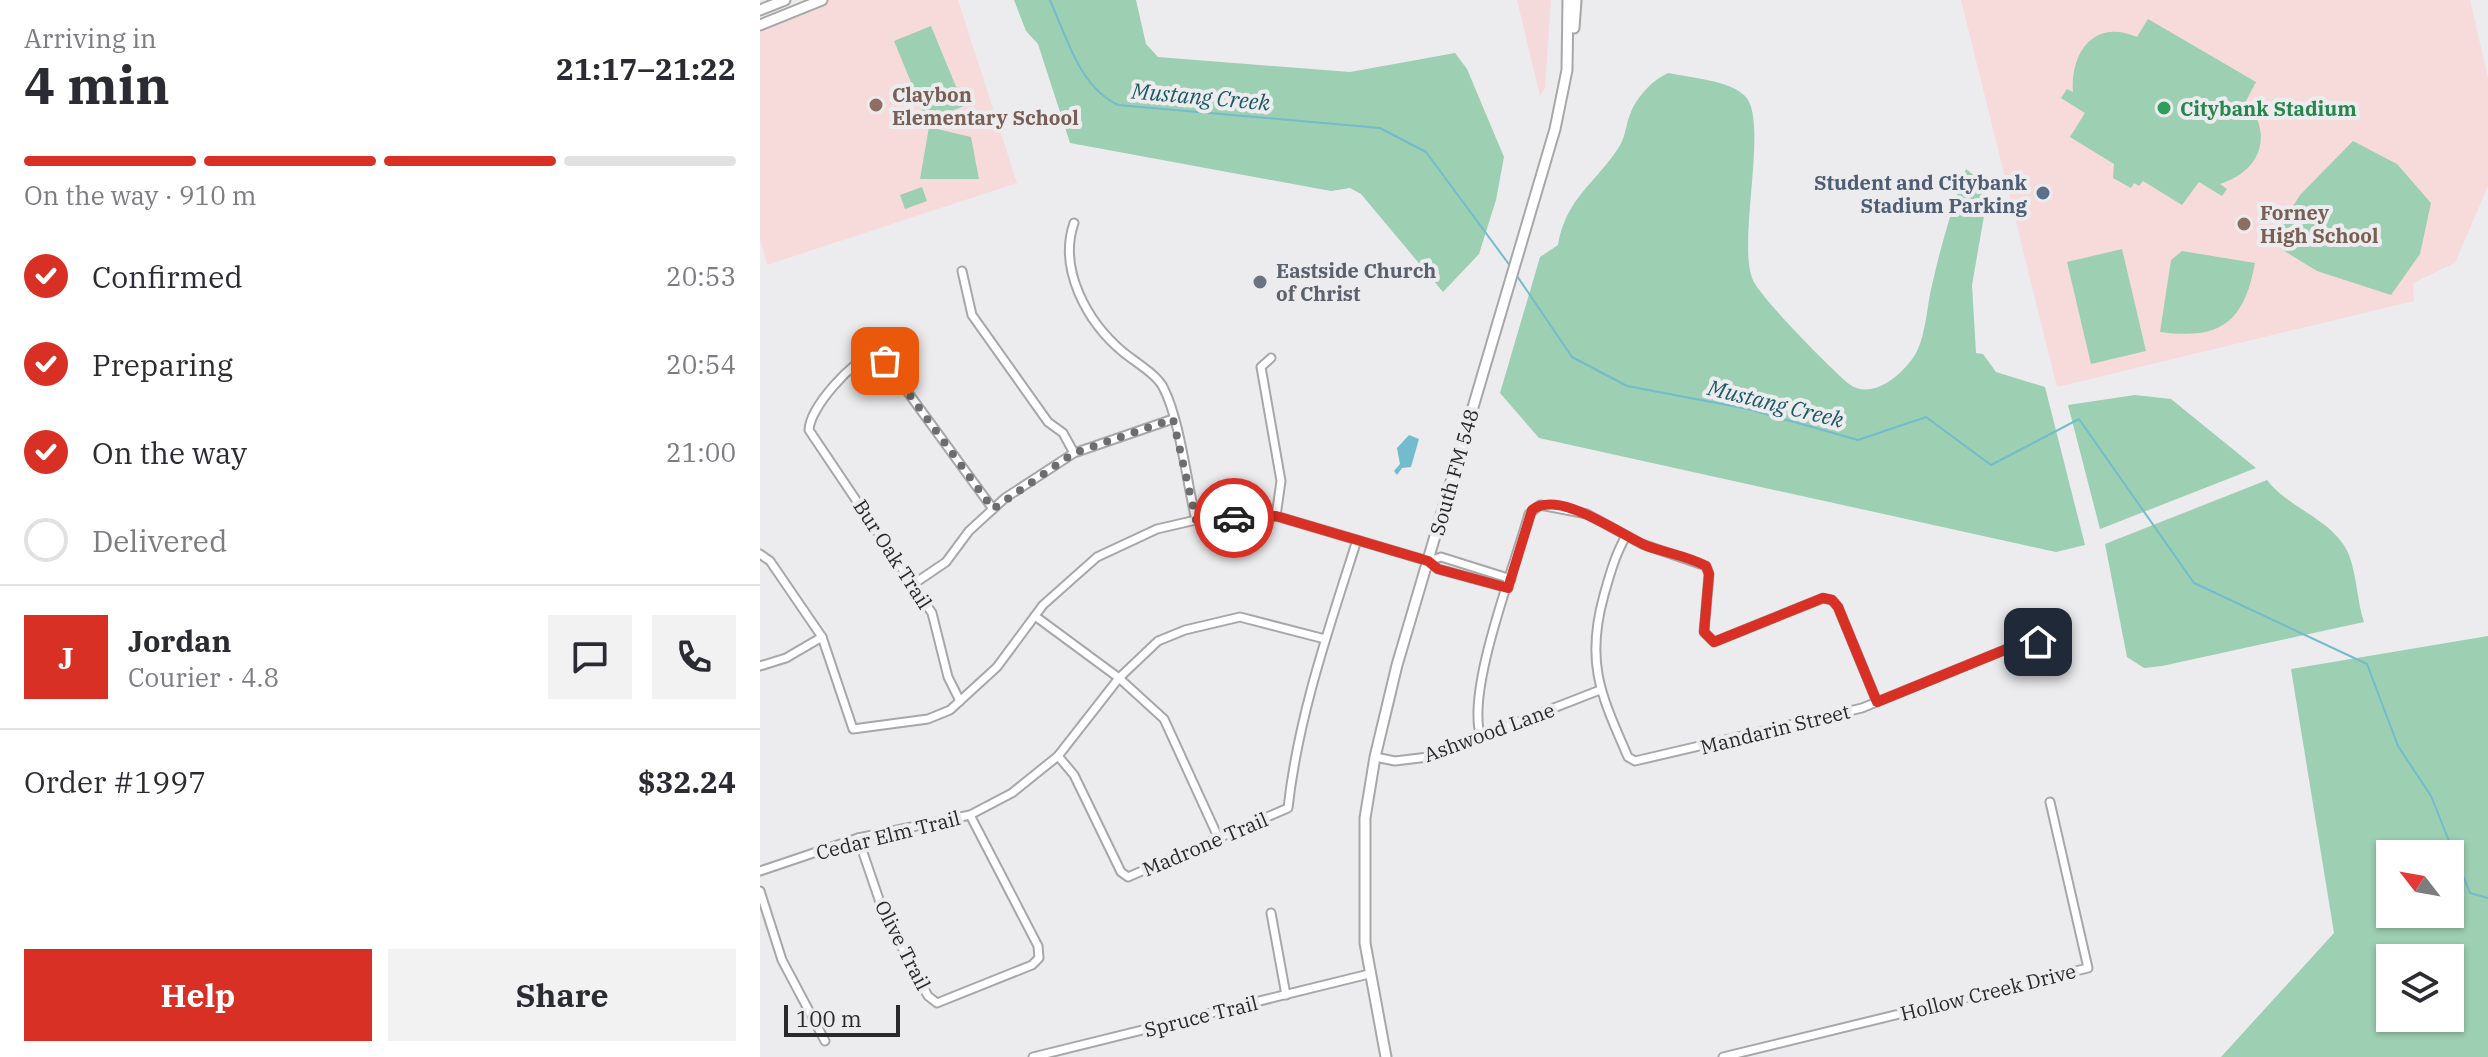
<!DOCTYPE html>
<meta charset="utf-8">
<style>
body{margin:0;font-family:"IBM Plex Serif",serif;background:#f2f2f3;color:#2b2b33;height:100vh;display:flex;flex-direction:column;font-size:30px;white-space:nowrap}
*{box-sizing:border-box;margin:0}
p{font-size:26px;color:#7c7c81}
.icon{flex:none;width:44px;height:44px;fill:none;stroke:currentColor;stroke-width:2;stroke-linecap:round;stroke-linejoin:round}
.map{position:relative;flex:1;overflow:hidden}
.panel{display:flex;flex-direction:column;background:#fff;width:760px}
.panel>*{flex:none}
.needle{width:52px;rotate:301deg}
.tools{position:absolute;left:1616px;top:840px;display:grid;gap:16px}
.tools a{display:grid;place-items:center;width:88px;height:88px;border-radius:0px;background:#fff;box-shadow:0 2px 6px #0004;font-size:40px}
.scale{position:absolute;left:24px;bottom:20px;width:116px;box-sizing:border-box;padding-left:8px;border:4px solid #292929;border-top:0;font-size:22px;line-height:28px;white-space:nowrap;color:#292929;-webkit-text-stroke:6px #ececee;paint-order:stroke}
.pin{position:absolute;display:grid;place-items:center;width:68px;height:68px;color:#fff;margin:-34px;border-radius:16px;box-shadow:0 4px 12px #0006}
.courier{position:absolute;display:grid;place-items:center;width:80px;height:80px;margin:-40px;border:6px solid #d93025;border-radius:50%;background:#fff;color:#222;box-shadow:0 2px 10px #0007}
.head em{font-style:normal;font-weight:700}
.head div{display:flex;flex-direction:column-reverse}
.head{display:flex;align-items:center;justify-content:space-between;height:136px;padding:0 24px}
h1{font-size:52px;font-weight:700;line-height:60px}
.bar{display:grid;grid-template-columns:repeat(4,1fr);gap:12px 8px;align-content:center;height:96px;padding:0 24px}
.bar i{height:10px;border-radius:6px;background:#e1e1e2}
.bar .on{background:#d93025}
.bar p{grid-column:span 4}
.line{display:flex;align-items:center;gap:20px;padding:0 24px;border-top:2px solid #e1e1e2}
.line div{flex:1}
.round{display:grid;place-items:center;flex:none;width:84px;height:84px;border-radius:0px;background:#f2f2f3}
ol{padding:0 24px;list-style:none}
li{display:flex;align-items:center;gap:24px;height:88px}
li p{margin-inline-start:auto}
li .icon{padding:8px;border-radius:50%;background:#d93025;color:#fff;stroke-width:4}
li:last-child{color:#7c7c81}
li i{width:44px;height:44px;border:4px solid #e1e1e2;border-radius:50%}
.button{display:flex;gap:16px;margin-top:auto;padding:16px 24px}
.button a{flex:1;height:92px;border-radius:0px;background:#d93025;color:#fff;font-size:32px;font-weight:700;line-height:92px;text-align:center}
.button a+a{background:#f2f2f3;color:#2b2b33}
main{display:flex;flex:1;min-height:0}
.map>svg:first-child{display:block}
</style>
<main>
<section class="panel">
<div class="head"><div><h1>4 min</h1><p>Arriving in</p></div><em>21:17–21:22</em></div>
<div class="bar"><i class="on"></i><i class="on"></i><i class="on"></i><i></i><p>On the way · 910 m</p></div>
<ol>
<li><svg class="icon" aria-label="check" viewBox="0 0 24 24"><path d="M5 12l5 5 9-10"/></svg>Confirmed<p>20:53</p></li>
<li><svg class="icon" aria-label="check" viewBox="0 0 24 24"><path d="M5 12l5 5 9-10"/></svg>Preparing<p>20:54</p></li>
<li><svg class="icon" aria-label="check" viewBox="0 0 24 24"><path d="M5 12l5 5 9-10"/></svg>On the way<p>21:00</p></li>
<li><i></i>Delivered</li>
</ol>
<div class="line" style="height:144px"><b class="round" style="background:#d93025;color:#fff">J</b><div><b>Jordan</b><p>Courier · 4.8</p></div><a class="round"><svg class="icon" aria-label="chat" viewBox="0 0 24 24"><path d="M4 5h16v11H9l-5 4z"/></svg></a><a class="round"><svg class="icon" aria-label="phone" viewBox="0 0 24 24"><path d="M5 4h4l2 5-3 2q2 4 5 5l2-3 5 2v4C11 20 4 13 5 4z"/></svg></a></div>
<div class="line" style="height:104px"><div>Order #1997</div><b>$32.24</b></div>
<div class="button"><a>Help</a><a>Share</a></div>
</section>
<div class="map">
<svg width="1728" height="1057" viewBox="0 0 1728 1057">
<rect width="100%" height="100%" fill="#ececee"/>
<path fill="#f5dadc" d="M757,0H791L785,88L780,96Z"/>
<g fill="#f6dbda">
<path d="M66,0H198L257,183L7,265L0,238V27Z"/>
<path d="M1201,0H1710L1728,78V186L1695,263L1653,283L1654,301L1297,387Z"/>
</g>
<g fill="#9dcfb2" fill-rule="evenodd">
<path d="M254,0H376L386,44L398,57L590,72L695,53L707,69L744,157L736,200L719,254L683,292L601,194L590,188L571,191L310,143L278,44L266,31Z"/>
<path d="M1388,19L1496,82L1486,101C1514,135 1501,171 1460,184L1467,189L1462,196L1439,182L1422,205L1383,181L1379,186L1374,183L1371,188L1353,178L1354,164L1310,137L1325,113L1301,98L1307,89L1313,92C1310,53 1334,18 1377,37Z"/>
<path d="M171,26L204,106L167,121L134,41Z"/>
<path d="M909,73C930,78 969,80 985,96C1010,120 975,248 994,282C1003,300 1072,370 1089,384C1113,402 1146,372 1157,351C1166,333 1167,305 1172,285C1181,245 1192,208 1206,169L1221,181L1224,216L1212,285L1216,353L1223,354L1236,372L1285,387L1325,545L1296,552L779,438L740,393L780,257L798,245C806,198 835,184 859,147C866,136 866,123 871,112C877,97 894,78 909,73Z"/>
<path d="M169,127L211,137L219,179H160Z"/>
<path d="M1593,141L1637,164L1671,203L1660,254L1631,295L1557,271L1521,249L1517,231L1540,195Z"/>
<path d="M162,187L167,201L145,209L140,195Z"/>
<path d="M1362,249L1386,351L1331,364L1307,262Z"/>
<path d="M1422,251L1495,263C1484,323 1460,340 1400,332L1411,260Z"/>
<path d="M1375,395L1411,399L1496,468L1340,529L1308,405Z"/>
<path d="M1507,480C1529,509 1575,520 1589,555C1597,576 1597,601 1604,622L1402,666L1384,668L1367,657L1345,544Z"/>
<path d="M1728,636V1057H1461L1574,933L1531,669ZM1630,854H1690V914H1630ZM1630,958H1690V1018H1630Z"/>
</g>
<path fill="#72bccd" d="M649,435L659,439L651,467L642,468L637,475L634,471L640,464L637,448Z"/>
<g fill="none" stroke-linecap="round" stroke-linejoin="round">
<g stroke="#72bccd" stroke-width="2">
<path d="M290,0C307,38 319,86 358,105L620,128L666,152L751,267"/>
<path d="M757,276L812,357L867,386L988,409L1098,440L1166,417L1231,465L1319,419L1434,583L1607,664L1638,746L1671,796L1710,893L1728,898"/>
</g>
<defs>
<g id="minor">
<path d="M314,223C298,269 327,322 363,352C375,362 398,375 404,389C420,421 427,483 436,520"/>
<path d="M202,271L212,315L288,422L303,433L314,453"/>
<path d="M511,358L501,367L521,481L516,516"/>
<path d="M866,536C855,555 850,574 844,595C825,663 841,695 868,757L875,761L1102,708L1264,642H1278L1286,646"/>
<path d="M0,554L10,561L62,637L93,729L168,719L190,710L237,667L283,605L337,557L397,529L436,520L516,516L668,561L678,569L748,588"/>
<path d="M668,561L681,557L751,579"/>
<path d="M155,583L186,562L209,531L245,498L314,453L413,419"/>
<path d="M275,616L359,678L404,719L459,839"/>
<path d="M0,666L26,658L62,637"/>
<path d="M200,701L188,677L172,613L49,430C50,407 92,361 114,353L125,361L233,509"/>
<path d="M721,737C705,692 755,565 769,514L780,505L827,514L882,544L946,566L949,574L944,632L954,642L1063,598L1072,600L1078,607L1117,702"/>
<path d="M298,756L314,775L361,872L368,877L528,808C538,717 569,628 597,540"/>
<path d="M615,757L635,761L668,757L840,690"/>
<path d="M98,838L124,914L168,996L177,1003L272,965L279,958L278,946L210,815"/>
<path d="M0,871L98,838L210,815L252,793L298,756L359,678L398,641L425,630L480,617L565,639"/>
<path d="M0,891L22,960L65,1041"/>
<path d="M511,913L526,995"/>
<path d="M273,1057L609,974"/>
<path d="M963,1057L1328,968L1290,802"/>
</g>
<g id="major">
<path d="M0,10L25,0"/>
<path d="M0,25L62,0"/>
<path d="M814,28L816,0"/>
<path d="M626,1057L605,943V818L615,757L637,665L795,129L807,70L808,0"/>
</g>
</defs>
<use href="#minor" stroke="#a7a7a9" stroke-width="11"/>
<use href="#major" stroke="#a7a7a9" stroke-width="13"/>
<use href="#minor" stroke="#fff" stroke-width="7"/>
<use href="#major" stroke="#fff" stroke-width="9"/>
</g>
<g fill="none" stroke-linecap="round" stroke-linejoin="round">
<path stroke="#6d6d6e" stroke-width="8" stroke-dasharray="0 14.4" d="M125,361L233,509L314,453L413,419L436,520L474,518"/>
<path stroke="#d93025" stroke-width="10" d="M474,518L516,516L668,561L678,569L748,588L772,510C800,489 860,535 887,546C906,553 928,556 946,566L949,574L944,632L954,642L1063,598L1072,600L1078,607L1117,702L1264,642H1278"/>
</g>
<g fill="#8d6e63" stroke="#ececee" stroke-width="3">
<circle cx="116" cy="105" r="8"/>
<circle cx="1484" cy="224" r="8"/>
</g>
<circle fill="#2e9e5b" stroke="#ececee" stroke-width="3" cx="1404" cy="108" r="8"/>
<circle fill="#5c6f8a" stroke="#ececee" stroke-width="3" cx="1283" cy="193" r="8"/>
<circle fill="#6b7280" stroke="#ececee" stroke-width="3" cx="500" cy="282" r="8"/>
<g text-anchor="middle" dominant-baseline="central" stroke-width="8" stroke-linejoin="round" paint-order="stroke">
<g font-size="20" font-weight="bold" fill="#785e54" stroke="#ececee" text-anchor="start">
<text x="132" y="94">Claybon<tspan x="132" dy="23">Elementary School</tspan></text>
<text x="1500" y="212">Forney<tspan x="1500" dy="23">High School</tspan></text>
</g>
<g font-size="20" font-weight="bold" fill="#27864d" stroke="#ececee" text-anchor="start">
<text x="1420" y="108">Citybank Stadium</text>
</g>
<g font-size="20" font-weight="bold" fill="#4e5e75" stroke="#ececee" text-anchor="end">
<text x="1267" y="182">Student and Citybank<tspan x="1267" dy="23">Stadium Parking</tspan></text>
</g>
<g font-size="20" font-weight="bold" fill="#5b616d" stroke="#ececee" text-anchor="start">
<text x="516" y="270">Eastside Church<tspan x="516" dy="23">of Christ</tspan></text>
</g>
<g font-size="20" fill="#292929" stroke="#ececee">
<text transform="translate(694 472) rotate(-74)">South FM 548</text>
<text transform="translate(133 554) rotate(57)">Bur Oak Trail</text>
<text transform="translate(1015 729) rotate(-14)">Mandarin Street</text>
<text transform="translate(729 732) rotate(-20)">Ashwood Lane</text>
<text transform="translate(128 835) rotate(-14)">Cedar Elm Trail</text>
<text transform="translate(445 844) rotate(-23)">Madrone Trail</text>
<text transform="translate(143 945) rotate(63)">Olive Trail</text>
<text transform="translate(1228 992) rotate(-14)">Hollow Creek Drive</text>
<text transform="translate(441 1016) rotate(-14)">Spruce Trail</text>
</g>
<g font-size="22" font-style="italic" fill="#1b5965" stroke="#ececee">
<text transform="translate(441 96) rotate(5)">Mustang Creek</text>
<text transform="translate(1016 403) rotate(14)">Mustang Creek</text>
</g>
</g>
</svg>
<div class="tools">
<a><svg class="needle" viewBox="-14 -14 28 28"><path d="M0-13l5 13h-10z" fill="#e53935"/><path d="M0 13l5-13h-10z" fill="#7c7c81"/></svg></a>
<a><svg class="icon" aria-label="layers" viewBox="0 0 24 24"><path d="M12 4l9 5-9 5-9-5zM3 14l9 5 9-5"/></svg></a>
</div>
<div class="scale">100 m</div>
<div class="pin" style="left:125px;top:361px;background:#ea580c"><svg class="icon" aria-label="bag" viewBox="0 0 24 24"><path d="M5 8h14l-1 12H6zM9 8a3 3 0 0 1 6 0"/></svg></div>
<div class="pin" style="left:1278px;top:642px;background:#1f2937"><svg class="icon" aria-label="home" viewBox="0 0 24 24"><path d="M3 11l9-7 9 7M6 9v11h12V9"/></svg></div>
<div class="courier" style="left:474px;top:518px"><svg class="icon" aria-label="car" viewBox="0 0 24 24"><path d="M5 17H2v-5l4-1 3-4h7l3 4 3 1v5h-3M9 17h6M6 11h13"/><circle cx="7" cy="17" r="2"/><circle cx="17" cy="17" r="2"/></svg></div>
</div>
</main>
